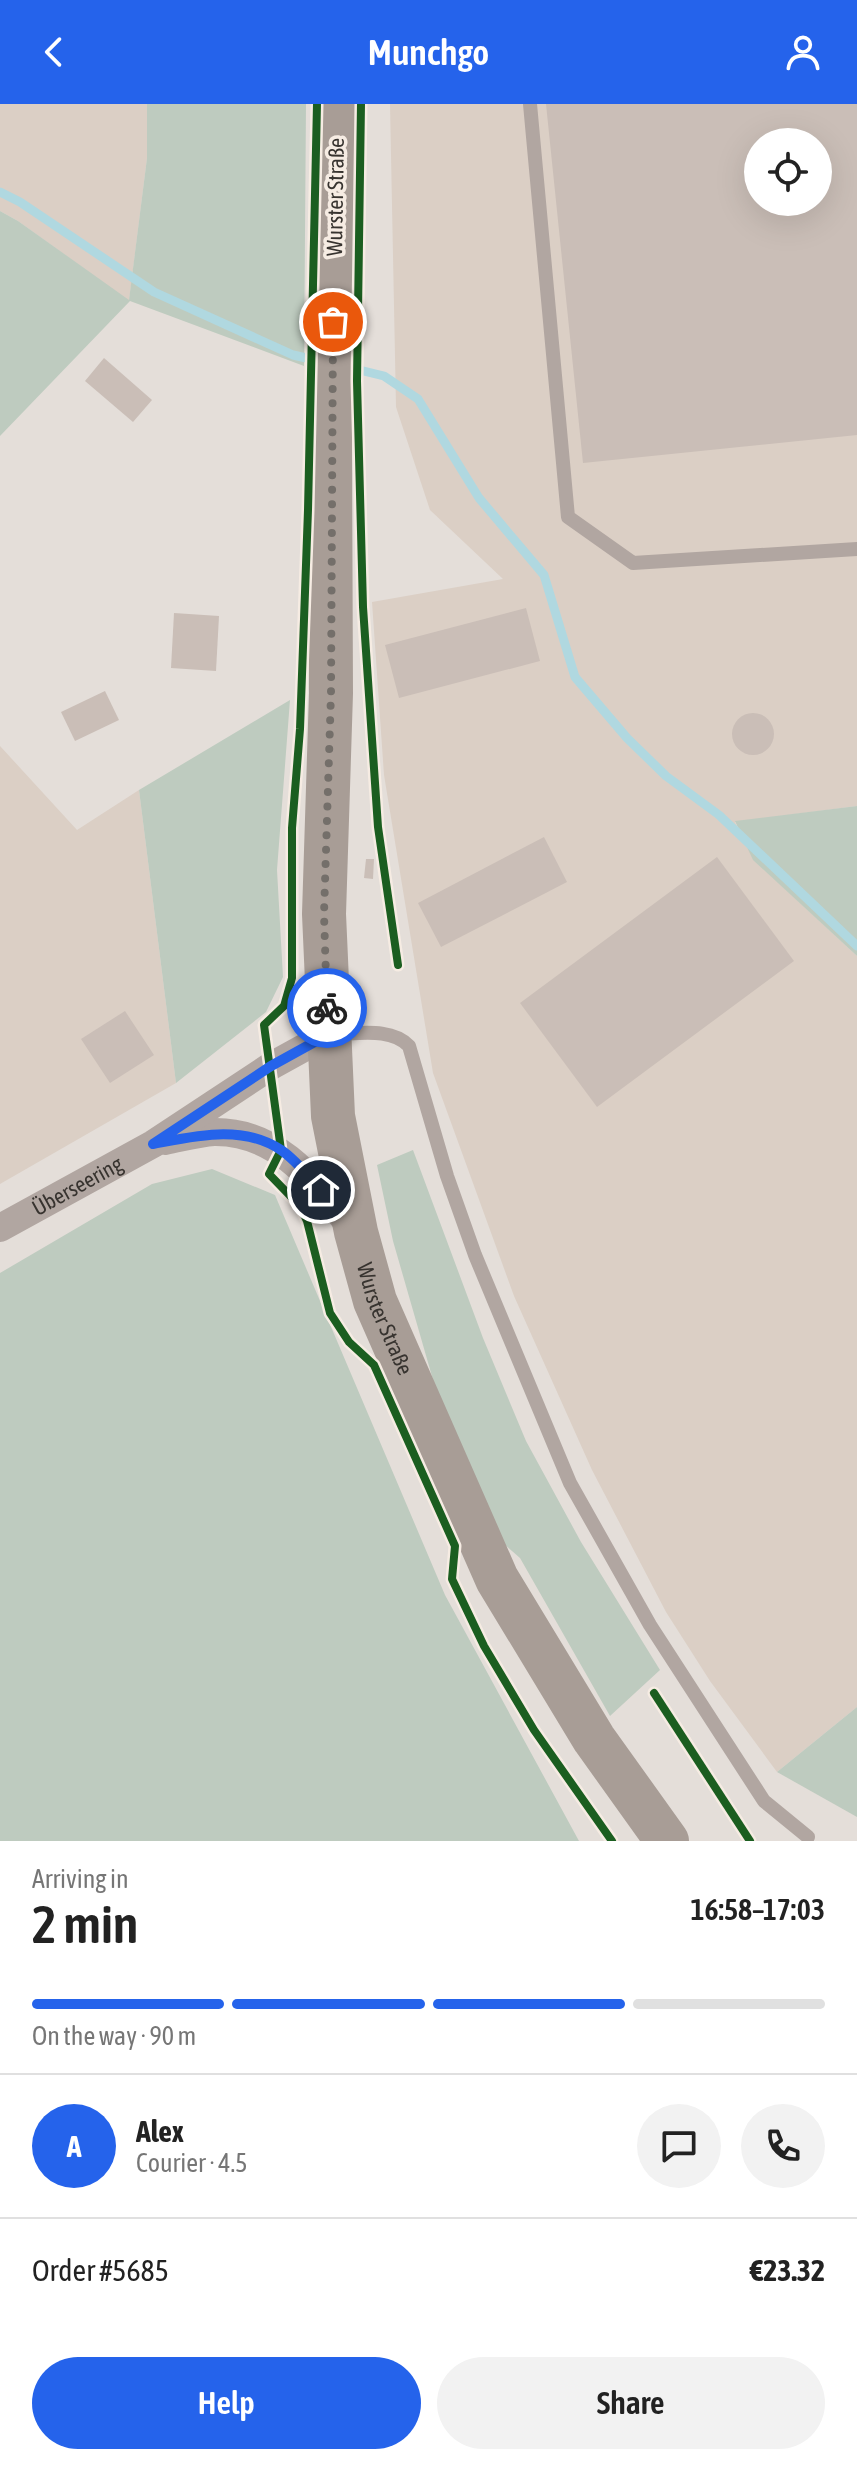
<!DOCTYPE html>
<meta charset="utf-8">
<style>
body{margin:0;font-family:"Asap Condensed",sans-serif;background:#f2f2f2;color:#222;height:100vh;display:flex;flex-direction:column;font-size:30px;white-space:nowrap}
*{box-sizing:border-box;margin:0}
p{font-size:26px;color:#767676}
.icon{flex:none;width:44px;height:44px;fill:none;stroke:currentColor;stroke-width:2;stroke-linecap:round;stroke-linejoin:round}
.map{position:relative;height:1737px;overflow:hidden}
.side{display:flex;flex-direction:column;background:#fff;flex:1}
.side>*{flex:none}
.tools{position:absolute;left:744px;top:24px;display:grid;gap:16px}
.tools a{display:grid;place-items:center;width:88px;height:88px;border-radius:50%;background:#fff;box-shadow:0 8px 32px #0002;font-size:40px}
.pin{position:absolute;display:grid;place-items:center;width:68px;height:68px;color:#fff;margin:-34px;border:4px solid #fff;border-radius:50%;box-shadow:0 2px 8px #0007}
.courier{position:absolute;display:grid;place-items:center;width:80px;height:80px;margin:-40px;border:6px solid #2563eb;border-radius:50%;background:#fff;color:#222;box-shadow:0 2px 10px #0007}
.head em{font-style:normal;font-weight:600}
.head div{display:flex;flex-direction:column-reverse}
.head{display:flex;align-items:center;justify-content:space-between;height:136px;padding:0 32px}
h1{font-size:52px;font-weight:600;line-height:60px}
.bar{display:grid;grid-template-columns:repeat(4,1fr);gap:12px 8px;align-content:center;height:96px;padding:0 32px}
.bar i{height:10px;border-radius:6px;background:#e0e0e0}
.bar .on{background:#2563eb}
.bar p{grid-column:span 4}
.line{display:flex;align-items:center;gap:20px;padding:0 32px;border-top:2px solid #e0e0e0}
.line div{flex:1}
.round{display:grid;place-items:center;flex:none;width:84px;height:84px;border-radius:42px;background:#f2f2f2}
.action{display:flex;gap:16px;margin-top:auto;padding:16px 32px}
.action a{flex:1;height:92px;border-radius:48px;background:#2563eb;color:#fff;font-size:32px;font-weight:600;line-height:92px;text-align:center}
.action a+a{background:#f2f2f2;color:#222}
header{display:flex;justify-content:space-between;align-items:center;height:104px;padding:0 32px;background:#2563eb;color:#fff;font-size:36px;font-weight:600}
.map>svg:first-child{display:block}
</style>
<header><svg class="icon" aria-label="back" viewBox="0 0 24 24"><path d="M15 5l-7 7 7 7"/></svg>Munchgo<svg class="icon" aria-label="person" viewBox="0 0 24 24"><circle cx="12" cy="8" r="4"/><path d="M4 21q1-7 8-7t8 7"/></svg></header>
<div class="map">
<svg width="857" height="1737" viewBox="0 0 857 1737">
<rect width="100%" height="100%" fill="#e4ded9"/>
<g fill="#dbcfc5" fill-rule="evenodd">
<path d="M0,0H147V54L129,197L18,117L0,107Z"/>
<path d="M390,0H857V702L735,718L754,756L857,852V1603L777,1668L710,1577L666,1508L592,1366L514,1192L433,969L384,671L372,498L503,475L430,406L396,303ZM758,38H818V98H758Z"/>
<path d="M0,642L77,726L139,686L176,979L0,1080Z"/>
</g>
<g fill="#becbbf">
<path d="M147,0H306L304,262L130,197L0,332V107L18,117L129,196L147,54Z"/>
<path d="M290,596L277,766L283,873L266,908L176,979L139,686Z"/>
<path d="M857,702V852L753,756L735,717Z"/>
<path d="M413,1046L483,1234L526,1337L581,1438L660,1566L610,1612L520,1454L503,1439L442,1307L393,1137L377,1061Z"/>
<path d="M212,1065L275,1091L445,1491L579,1737H0V1169L152,1080Z"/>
<path d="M857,1603V1713L777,1668Z"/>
</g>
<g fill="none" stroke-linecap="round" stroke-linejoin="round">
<g stroke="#b0d8e0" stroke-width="9">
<path d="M0,88L20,98L154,188L293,251L320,257"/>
<path d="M343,262L384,272L418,295L479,394L544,471L575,573L627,634L666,672L719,711L857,842"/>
</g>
</g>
<g fill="#cabeb7" fill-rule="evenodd">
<path d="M546,0H857V331L583,359ZM758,38H818V98H758Z"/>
<path d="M104,254L152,296L133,318L85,277Z"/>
<path d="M526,504L540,557L399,594L385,541Z"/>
<path d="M174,509L219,512L216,567L171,564Z"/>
<path d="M105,587L119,616L75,637L61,608Z"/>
<circle cx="753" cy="630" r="21"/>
<path d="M544,733L567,778L441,843L418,799Z"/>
<path d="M717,753L794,857L597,1003L520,899Z"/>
<path d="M366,755H374L373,775L364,774Z"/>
<path d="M125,907L154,951L110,979L81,935Z"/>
</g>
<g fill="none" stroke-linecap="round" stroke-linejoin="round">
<g stroke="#b1a6a1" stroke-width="14">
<path d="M530,0L568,413L633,459L857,445"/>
<path d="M333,930C358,930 391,923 409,942L447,1072L475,1151L570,1379L650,1521L764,1697L808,1733"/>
</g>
<g stroke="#b1a6a1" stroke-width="28">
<path d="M165,1037C181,1034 198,1029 214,1028C278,1027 314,1077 350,1122"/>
<path id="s1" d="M0,1124L153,1040L271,962L329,930"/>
</g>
<path stroke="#a89d96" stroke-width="44" id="s2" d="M336,0L330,341L331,589L324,810L333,1012L356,1128L375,1197L497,1475L594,1635L667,1737"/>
<defs>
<g id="cycleway">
<path d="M317,0L308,406L300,625L292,724V874L284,902L264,921L281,1046L269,1070L300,1102L307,1117L330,1209L349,1238L374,1261L455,1442L452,1475L484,1542L534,1626L612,1737"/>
<path d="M361,0L357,277L363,503L378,723L398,861"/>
<path d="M654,1589L750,1737"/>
</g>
</defs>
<use href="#cycleway" stroke="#f6ece3" stroke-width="13"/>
<use href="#cycleway" stroke="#1b5e20" stroke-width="8"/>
</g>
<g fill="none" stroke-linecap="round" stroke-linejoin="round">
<path stroke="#746f6a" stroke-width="8" stroke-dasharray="0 14.4" d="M327,904L324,810L331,589L333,218"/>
<path stroke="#2563eb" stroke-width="10" d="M321,1086C309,1073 296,1056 281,1046C242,1020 195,1032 153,1040L271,962L329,930L327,904"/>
</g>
<g text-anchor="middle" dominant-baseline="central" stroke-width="7" stroke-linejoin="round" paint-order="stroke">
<g font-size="22" fill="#37332f" stroke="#f6ece3">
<text transform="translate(335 93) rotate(-89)">Wurster Straße</text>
<text stroke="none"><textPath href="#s1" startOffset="88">Überseering</textPath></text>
<text stroke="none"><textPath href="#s2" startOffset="1222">Wurster Straße</textPath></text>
</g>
</g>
</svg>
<div class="tools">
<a><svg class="icon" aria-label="locate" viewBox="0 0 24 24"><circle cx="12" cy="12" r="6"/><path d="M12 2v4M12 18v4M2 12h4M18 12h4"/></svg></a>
</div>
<div class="pin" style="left:333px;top:218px;background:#ea580c"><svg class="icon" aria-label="bag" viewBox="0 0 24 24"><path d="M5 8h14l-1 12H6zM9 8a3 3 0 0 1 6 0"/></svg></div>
<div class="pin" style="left:321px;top:1086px;background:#1f2937"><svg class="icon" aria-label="home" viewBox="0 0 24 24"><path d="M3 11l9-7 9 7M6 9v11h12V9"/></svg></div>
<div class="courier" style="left:327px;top:904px"><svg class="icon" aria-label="bike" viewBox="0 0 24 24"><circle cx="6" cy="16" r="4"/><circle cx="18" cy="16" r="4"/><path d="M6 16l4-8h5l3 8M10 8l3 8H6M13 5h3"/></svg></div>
</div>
<section class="side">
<div class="head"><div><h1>2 min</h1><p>Arriving in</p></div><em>16:58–17:03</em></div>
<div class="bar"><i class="on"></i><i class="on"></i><i class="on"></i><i></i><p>On the way · 90 m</p></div>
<div class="line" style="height:144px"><b class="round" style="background:#2563eb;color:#fff">A</b><div><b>Alex</b><p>Courier · 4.5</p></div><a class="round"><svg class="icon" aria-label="chat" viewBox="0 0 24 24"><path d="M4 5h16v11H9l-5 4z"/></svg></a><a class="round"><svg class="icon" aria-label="phone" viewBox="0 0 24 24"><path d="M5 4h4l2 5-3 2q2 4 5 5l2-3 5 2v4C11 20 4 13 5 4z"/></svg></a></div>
<div class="line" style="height:104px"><div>Order #5685</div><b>€23.32</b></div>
<div class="action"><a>Help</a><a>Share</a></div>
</section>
